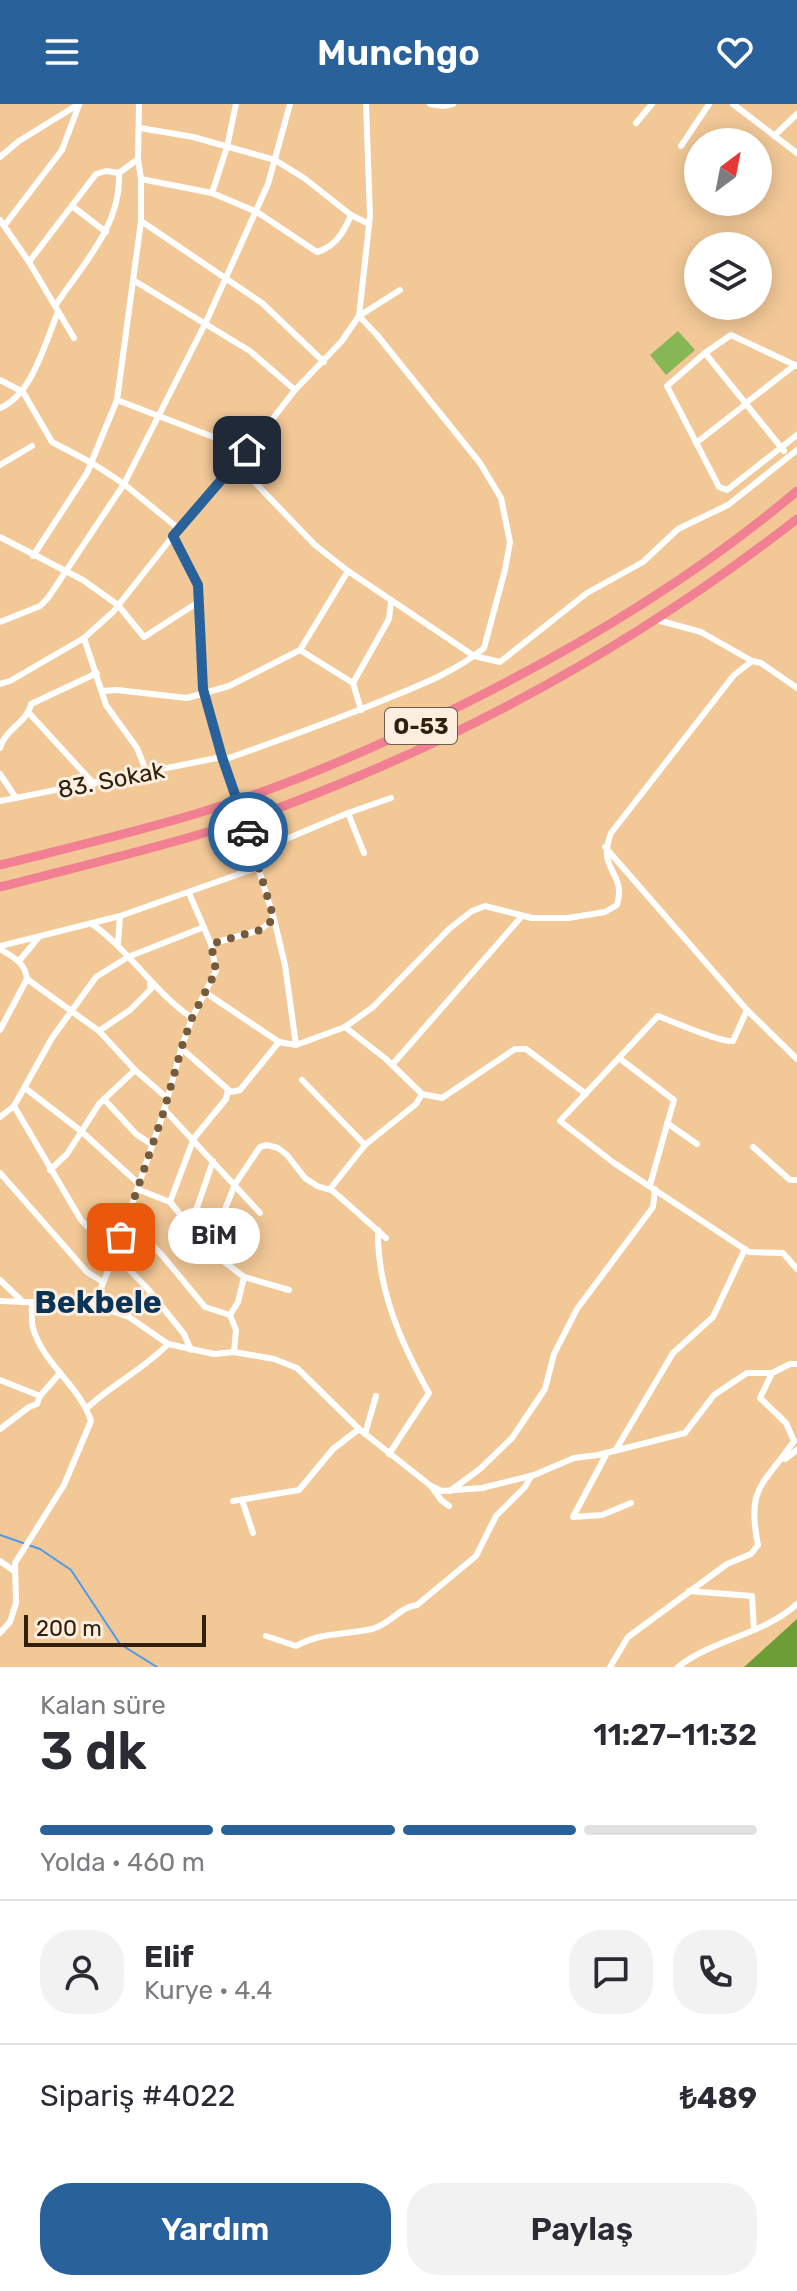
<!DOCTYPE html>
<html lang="tr">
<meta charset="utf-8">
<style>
body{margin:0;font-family:Rubik,sans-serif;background:#f2f2f3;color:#2b2b33;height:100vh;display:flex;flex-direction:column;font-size:30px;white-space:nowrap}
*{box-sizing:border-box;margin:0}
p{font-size:26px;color:#7c7c81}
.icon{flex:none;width:44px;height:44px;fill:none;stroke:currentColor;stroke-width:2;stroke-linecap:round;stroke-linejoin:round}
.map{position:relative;height:1563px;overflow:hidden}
.details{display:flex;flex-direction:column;background:#fff;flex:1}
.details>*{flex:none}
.needle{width:52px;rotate:32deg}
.controls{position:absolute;left:684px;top:24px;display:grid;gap:16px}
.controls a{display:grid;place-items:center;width:88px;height:88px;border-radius:50%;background:#fff;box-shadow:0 4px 20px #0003;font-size:40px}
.scale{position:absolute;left:24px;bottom:20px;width:182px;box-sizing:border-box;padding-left:8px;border:4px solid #30200c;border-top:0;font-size:22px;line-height:28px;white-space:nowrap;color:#30200c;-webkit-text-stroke:6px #fcefe0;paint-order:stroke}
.pin{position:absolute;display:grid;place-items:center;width:68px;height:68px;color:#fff;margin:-34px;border-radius:16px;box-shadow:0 4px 12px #0006}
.courier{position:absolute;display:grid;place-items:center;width:80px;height:80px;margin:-40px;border:6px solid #29629a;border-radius:50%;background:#fff;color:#222;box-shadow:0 2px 10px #0007}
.bubble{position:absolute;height:56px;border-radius:28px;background:#fff;box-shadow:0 4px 20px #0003;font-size:26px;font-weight:600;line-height:56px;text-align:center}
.head em{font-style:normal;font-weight:600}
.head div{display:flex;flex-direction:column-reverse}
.head{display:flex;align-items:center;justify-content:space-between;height:136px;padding:0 40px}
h1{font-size:52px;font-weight:600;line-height:60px}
.bar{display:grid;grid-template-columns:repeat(4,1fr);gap:12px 8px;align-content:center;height:96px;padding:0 40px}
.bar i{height:10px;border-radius:6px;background:#e1e1e2}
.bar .active{background:#29629a}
.bar p{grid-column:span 4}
.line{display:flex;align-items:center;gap:20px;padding:0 40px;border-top:2px solid #e1e1e2}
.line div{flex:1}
.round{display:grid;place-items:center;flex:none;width:84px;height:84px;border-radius:32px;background:#f2f2f3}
.button{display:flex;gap:16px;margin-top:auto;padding:16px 40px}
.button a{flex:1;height:92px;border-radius:32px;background:#29629a;color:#fff;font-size:32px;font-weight:600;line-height:92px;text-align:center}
.button a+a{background:#f2f2f3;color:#2b2b33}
header{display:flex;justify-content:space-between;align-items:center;height:104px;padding:0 40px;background:#29629a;color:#fff;font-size:36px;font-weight:600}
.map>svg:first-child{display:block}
</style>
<header><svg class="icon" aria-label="menu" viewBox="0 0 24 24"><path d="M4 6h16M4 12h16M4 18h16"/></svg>Munchgo<svg class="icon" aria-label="heart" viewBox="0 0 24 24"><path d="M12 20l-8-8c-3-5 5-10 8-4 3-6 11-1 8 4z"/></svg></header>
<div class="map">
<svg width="797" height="1563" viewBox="0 0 797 1563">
<rect width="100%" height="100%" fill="#f2c897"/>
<path fill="#87b755" d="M678,227L695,246L666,271L650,251Z"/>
<path fill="#6d9d35" d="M797,1515V1563H744Z"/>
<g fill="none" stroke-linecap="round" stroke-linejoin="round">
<path stroke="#4a9beb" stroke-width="2" d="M0,1431L40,1445L71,1466L120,1540L157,1563"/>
<g stroke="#fff" stroke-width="6">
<path d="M430,0L443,2L453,0"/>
<path d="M733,0L797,49"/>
<path d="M636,19L652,0"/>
<path d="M140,24L193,33L275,56L304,74L351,111L369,120"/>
<path d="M774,32L797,10"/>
<path d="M681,42L709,0"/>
<path d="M0,53L19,37L79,0"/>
<path d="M141,75L212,89L257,108L317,148C335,143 344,128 351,111"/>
<path d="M212,89L227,43L236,0"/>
<path d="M72,102L106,128"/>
<path d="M0,116L29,158L74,234"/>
<path d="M141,117L262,199L324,258"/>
<path d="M4,122L62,46L79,1"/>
<path d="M29,158L96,70L106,67L119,69L138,55"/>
<path d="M133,176L250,247L295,286"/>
<path d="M55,202C82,161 122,121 119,69"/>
<path d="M705,249L784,347"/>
<path d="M797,262L731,231L705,249L667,282L719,383L727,386L797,331"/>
<path d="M0,276L23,288L52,338L92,359L124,380L179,425"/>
<path d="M117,296L247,346"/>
<path d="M746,299L795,261"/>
<path d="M0,304C32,291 45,239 58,208"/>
<path d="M696,339L746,300"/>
<path d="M236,359L315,441L348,467L474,552L500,558L587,489L643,458L678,425L728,401L797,346"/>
<path d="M0,361L32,342"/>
<path d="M173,432L198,481L203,585L274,815L285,861L296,941"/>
<path d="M0,433L83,476L118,501L144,533L200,497"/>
<path d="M33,452L87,369L117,296L141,117V75L138,55L139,0"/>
<path d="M657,516L701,528L752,557"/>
<path d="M0,518L40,502L48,494L124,380L206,218L268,80L290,0"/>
<path d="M300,546L353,579L361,606"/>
<path d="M353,579L389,515L391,498"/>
<path d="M0,580L10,577L84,534"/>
<path d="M102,587L117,586L187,594L229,582L300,546L348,467"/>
<path d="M29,609L94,680"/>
<path d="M0,644C5,625 27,619 31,600L97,569"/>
<path d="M223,656C280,636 336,616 391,593C423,580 458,566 484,544L505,466L510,438L501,394L480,359L377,231L359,212L400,186"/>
<path d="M147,669L137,644L106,601L84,534L113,508L173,432L264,326L295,286L341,238L359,212L370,112L366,0"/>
<path d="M0,670L16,694"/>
<path d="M0,697L222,653"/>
<path d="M348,709L364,749"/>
<path d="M605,743L747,906L797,955"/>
<path d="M255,748L348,709L391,694"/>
<path d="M92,820C130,847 153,887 192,914"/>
<path d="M118,839L120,812"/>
<path d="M211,840L260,826L274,815"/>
<path d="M0,842L120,812L259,763"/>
<path d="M0,845C13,853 25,858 27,875L99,927L135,966L167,994"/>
<path d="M20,856L38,834"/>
<path d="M206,889L279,938L296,941L345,923L373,903L449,825L472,807L485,802L532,814H568L605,808L617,801C627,767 596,767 611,729L734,571L752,557L761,559L797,584"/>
<path d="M747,906L733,937C721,939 674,918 658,912L560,1017L614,1059L749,1148L783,1149L797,1165"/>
<path d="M345,923L386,955L422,990L442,994L515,945H526L586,990"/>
<path d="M0,926L27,875"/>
<path d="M99,927L130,906L151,885L150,880"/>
<path d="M181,944L231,988L240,986L279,938"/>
<path d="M619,954L674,996L650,1081"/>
<path d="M392,961L522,812"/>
<path d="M302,976L365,1041L416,1000L422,990"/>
<path d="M25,984L81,1027L138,1079"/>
<path d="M104,995L136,1030L151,1040"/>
<path d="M14,1002L81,1116L147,1184L184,1230L191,1246"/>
<path d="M164,1005L260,1109"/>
<path d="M0,1013L14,1002L52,934L96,873L128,853L204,823"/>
<path d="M667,1019L697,1040"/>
<path d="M753,1043L790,1076H797"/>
<path d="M50,1066L67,1050L99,1000L135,966"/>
<path d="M0,1069L87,1168L103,1178"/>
<path d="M137,1085L170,1098L209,1146L244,1173L289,1186"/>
<path d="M330,1085L365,1041"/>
<path d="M170,1098L194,1034L226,995L228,986"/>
<path d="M126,1116L161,1150L205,1203L230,1211"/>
<path d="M190,1124L213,1057"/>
<path d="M378,1126C377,1185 401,1239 429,1289L389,1350"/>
<path d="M209,1146L235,1080L260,1043L267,1041L278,1044L287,1051L305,1074L317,1082L333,1087L386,1134"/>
<path d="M0,1176L23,1198"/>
<path d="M0,1197L94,1201L129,1213L168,1240L214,1250L234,1248L274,1255L297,1264L359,1325L431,1382L442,1387L482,1384L534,1371L574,1354L598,1351L685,1329L714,1291L747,1269H772L790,1260H797"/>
<path d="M94,1201L115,1150L163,1010L183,939L192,914L216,867L211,840L189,789"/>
<path d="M234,1248L236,1226L230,1211L238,1198L244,1173"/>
<path d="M0,1276L40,1292"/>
<path d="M87,1304C112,1280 143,1266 168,1240"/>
<path d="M0,1325L29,1303L37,1300L40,1292L60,1269"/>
<path d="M365,1330L376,1292"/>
<path d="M615,1347L673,1249L713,1213L745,1145"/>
<path d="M607,1349L573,1413L602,1411L631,1399"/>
<path d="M785,1355L797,1346"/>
<path d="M431,1382L441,1396L449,1402"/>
<path d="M450,1387L481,1364L512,1334L545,1285L554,1250L577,1205L653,1103L655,1085"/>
<path d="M242,1396L253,1429"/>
<path d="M233,1397L299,1386L333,1345L359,1325"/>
<path d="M0,1457L14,1467"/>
<path d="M689,1487L752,1492L754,1526"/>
<path d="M0,1529L10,1518L16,1499L15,1459L64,1381L91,1317C80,1282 43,1260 33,1224C31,1216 32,1206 32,1198"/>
<path d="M266,1532L296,1542C321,1528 345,1531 372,1525C390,1521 399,1503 417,1501L476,1452L496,1412L525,1383L531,1372"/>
<path d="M610,1563L628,1533L727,1460L751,1450L758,1441C746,1382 764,1381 794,1337L786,1319L760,1294L772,1269"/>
<path d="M678,1563C713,1535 763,1531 797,1500"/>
</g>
<g stroke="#f28093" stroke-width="9">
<path d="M0,761C68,744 137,728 205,707C297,679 386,639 472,596C587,538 698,471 797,387"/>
<path d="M0,783C70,765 141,748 211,727C261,712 311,692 359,672C518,605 661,521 797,415"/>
</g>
</g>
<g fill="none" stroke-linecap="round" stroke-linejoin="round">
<path stroke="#745b3d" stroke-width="8" stroke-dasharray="0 14.4" d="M121,1133L163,1010L183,939L192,914L216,867L211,840L260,826L274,815L248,728"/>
<path stroke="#29629a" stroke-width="10" d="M247,346L173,432L198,481L203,585L222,653L248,728"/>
</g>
<g text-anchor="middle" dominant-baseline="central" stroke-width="6" stroke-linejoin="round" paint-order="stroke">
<rect fill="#fcefe0" stroke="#6d5e4c" stroke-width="2" x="385" y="604" width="72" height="36" rx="6"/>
<g font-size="22" font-weight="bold" fill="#30200c">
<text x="421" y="622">O-53</text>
</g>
<g font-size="24" fill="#30200c" stroke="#fcefe0">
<text transform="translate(111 676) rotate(-11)">83. Sokak</text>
</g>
<g font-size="32" font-weight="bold" fill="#0a3358" stroke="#fcefe0">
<text x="98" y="1198">Bekbele</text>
</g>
</g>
</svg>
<div class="controls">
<a><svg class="needle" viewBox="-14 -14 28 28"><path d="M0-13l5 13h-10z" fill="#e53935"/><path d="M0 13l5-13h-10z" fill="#7c7c81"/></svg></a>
<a><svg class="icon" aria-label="layers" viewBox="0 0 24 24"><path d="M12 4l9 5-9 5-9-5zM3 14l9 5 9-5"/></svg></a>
</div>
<div class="scale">200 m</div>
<div class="pin" style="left:121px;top:1133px;background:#ea580c"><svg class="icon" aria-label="bag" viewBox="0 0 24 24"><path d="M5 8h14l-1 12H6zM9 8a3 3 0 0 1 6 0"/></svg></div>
<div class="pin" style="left:247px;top:346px;background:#1f2937"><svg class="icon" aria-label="home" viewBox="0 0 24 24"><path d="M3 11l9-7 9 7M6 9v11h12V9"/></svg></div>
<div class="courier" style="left:248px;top:728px"><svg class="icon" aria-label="car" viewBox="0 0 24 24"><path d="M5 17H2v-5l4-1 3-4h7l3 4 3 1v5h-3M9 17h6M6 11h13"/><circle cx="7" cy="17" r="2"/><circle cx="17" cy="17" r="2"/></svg></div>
<div class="bubble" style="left:168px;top:1104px;width:92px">BiM</div>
</div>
<section class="details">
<div class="head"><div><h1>3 dk</h1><p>Kalan süre</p></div><em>11:27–11:32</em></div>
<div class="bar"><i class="active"></i><i class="active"></i><i class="active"></i><i></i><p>Yolda · 460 m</p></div>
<div class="line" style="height:144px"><a class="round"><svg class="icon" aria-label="person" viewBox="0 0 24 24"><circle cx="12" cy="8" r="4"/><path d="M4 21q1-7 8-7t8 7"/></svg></a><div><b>Elif</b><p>Kurye · 4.4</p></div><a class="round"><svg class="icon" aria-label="chat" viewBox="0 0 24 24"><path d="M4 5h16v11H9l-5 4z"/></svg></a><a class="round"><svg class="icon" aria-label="phone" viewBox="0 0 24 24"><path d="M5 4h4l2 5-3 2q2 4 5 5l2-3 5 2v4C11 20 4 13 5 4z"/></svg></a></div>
<div class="line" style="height:104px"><div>Sipariş #4022</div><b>₺489</b></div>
<div class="button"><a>Yardım</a><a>Paylaş</a></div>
</section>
